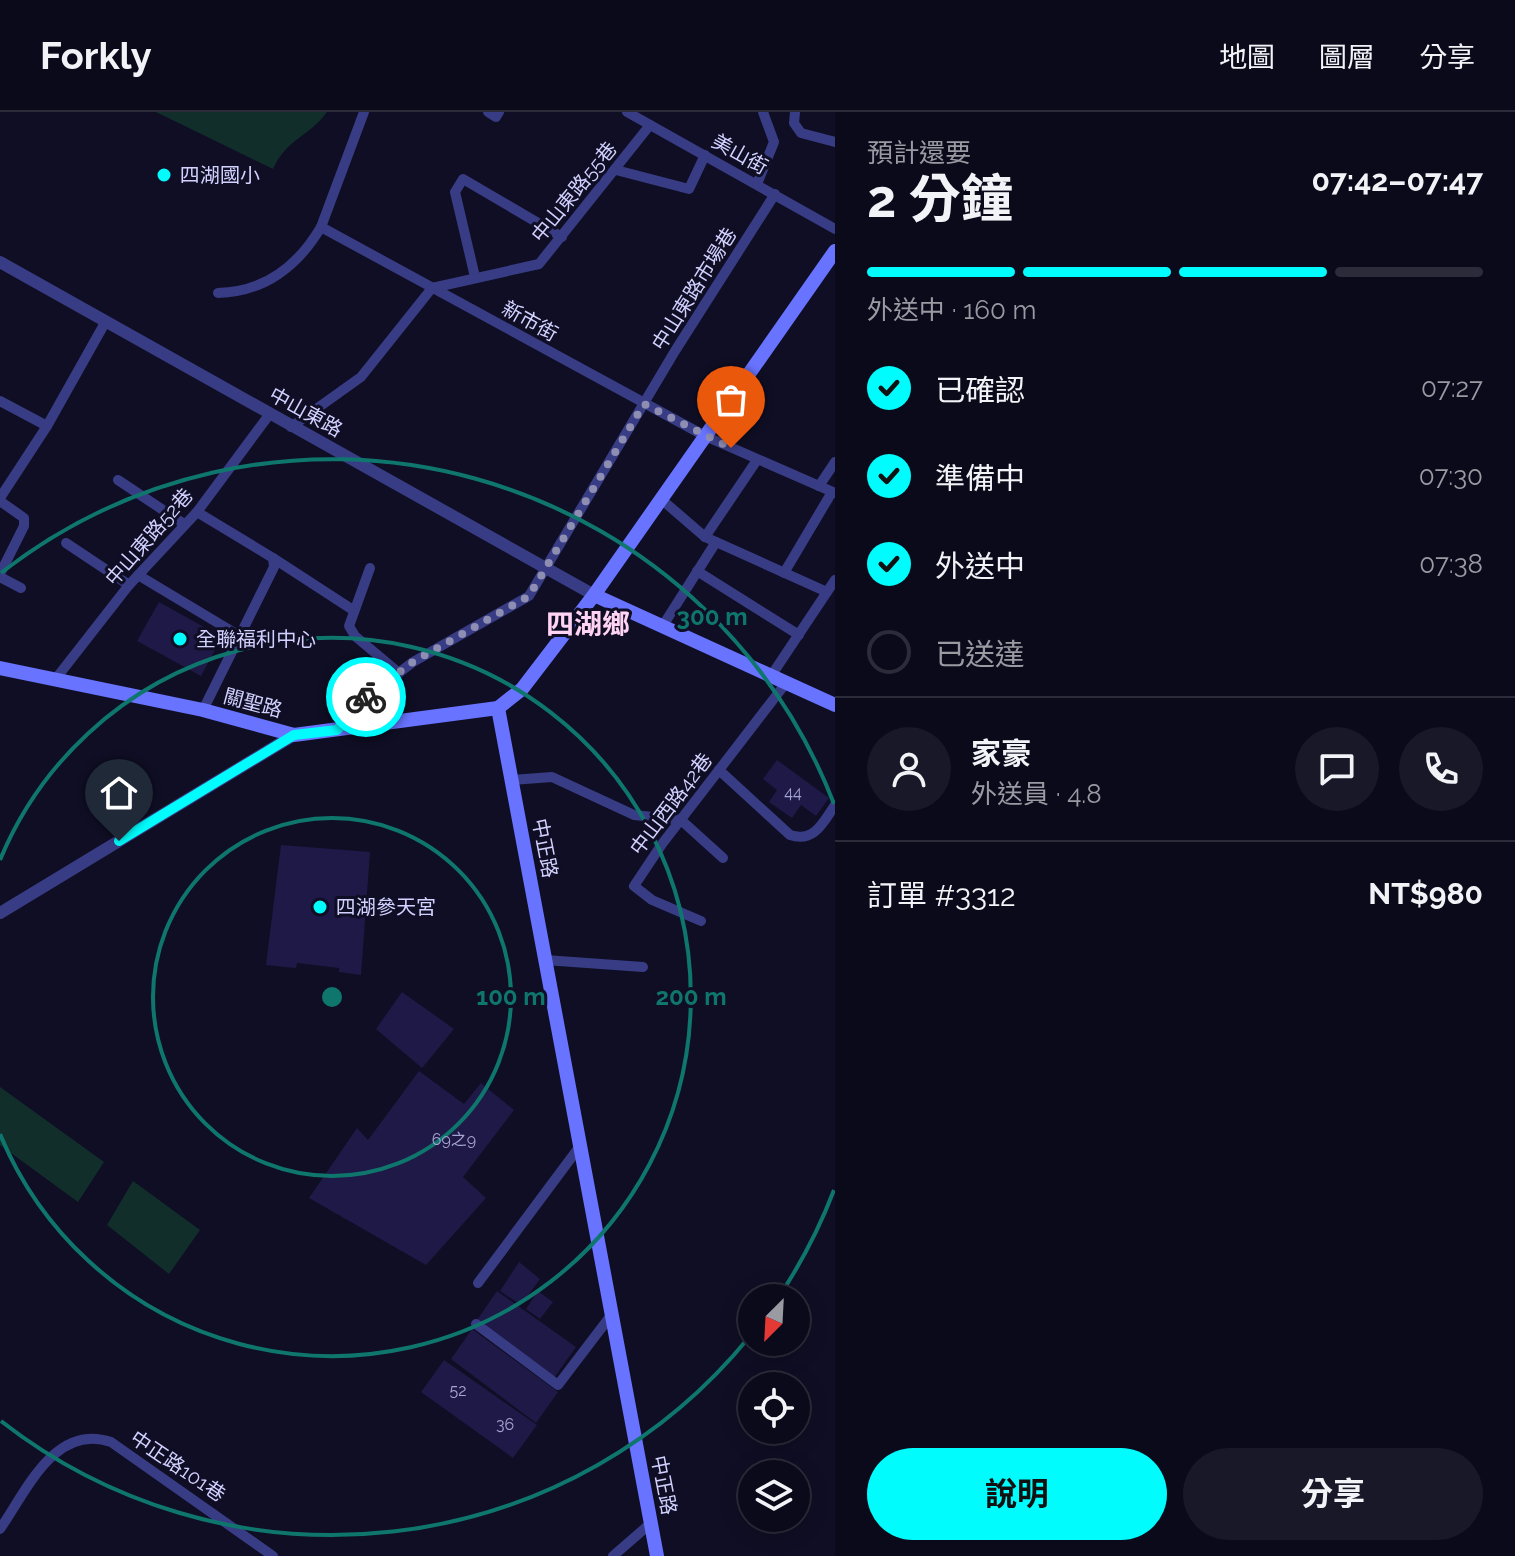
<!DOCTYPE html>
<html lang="zh-TW">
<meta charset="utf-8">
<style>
body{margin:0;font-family:Raleway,"Noto Sans TC",sans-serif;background:#191828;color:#f1f3f6;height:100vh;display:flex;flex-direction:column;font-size:30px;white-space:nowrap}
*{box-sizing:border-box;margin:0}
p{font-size:26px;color:#9a9aa3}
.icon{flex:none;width:44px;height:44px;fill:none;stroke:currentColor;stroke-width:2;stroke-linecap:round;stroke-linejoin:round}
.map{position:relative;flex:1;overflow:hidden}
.details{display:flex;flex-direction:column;background:#0b0a1b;width:680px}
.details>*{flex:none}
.needle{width:52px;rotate:204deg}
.tools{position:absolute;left:738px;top:1172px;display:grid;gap:16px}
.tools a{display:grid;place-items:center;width:72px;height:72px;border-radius:50%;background:#0b0a1b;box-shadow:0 4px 20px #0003,0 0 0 2px #2b2b3a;font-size:40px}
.pin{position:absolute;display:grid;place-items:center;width:68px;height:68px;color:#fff;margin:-82px -34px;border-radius:50% 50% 50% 0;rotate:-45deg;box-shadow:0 0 8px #0007}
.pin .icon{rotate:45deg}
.courier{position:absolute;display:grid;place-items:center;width:80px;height:80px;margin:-40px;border:6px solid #00fcfc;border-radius:50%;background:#fff;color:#222;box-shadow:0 2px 10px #0007}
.summary em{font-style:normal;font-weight:700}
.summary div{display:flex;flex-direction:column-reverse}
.summary{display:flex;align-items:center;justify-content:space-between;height:136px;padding:0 32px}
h1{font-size:52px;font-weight:700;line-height:60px}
.bar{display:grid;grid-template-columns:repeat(4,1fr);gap:12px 8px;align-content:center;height:96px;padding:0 32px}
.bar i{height:10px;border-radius:6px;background:#2b2b3a}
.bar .current{background:#00fcfc}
.bar p{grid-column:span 4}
.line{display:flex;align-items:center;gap:20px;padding:0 32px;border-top:2px solid #2b2b3a}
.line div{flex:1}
.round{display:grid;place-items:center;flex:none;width:84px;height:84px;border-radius:42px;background:#191828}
ol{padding:0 32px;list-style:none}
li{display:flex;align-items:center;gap:24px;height:88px}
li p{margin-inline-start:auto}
li .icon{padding:8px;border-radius:50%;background:#00fcfc;color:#111;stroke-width:4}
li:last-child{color:#9a9aa3}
li i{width:44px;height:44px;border:4px solid #2b2b3a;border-radius:50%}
.button{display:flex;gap:16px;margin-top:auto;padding:16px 32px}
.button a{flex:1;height:92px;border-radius:48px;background:#00fcfc;color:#111;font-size:32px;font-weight:700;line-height:92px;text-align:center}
.button a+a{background:#191828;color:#f1f3f6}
header{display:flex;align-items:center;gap:48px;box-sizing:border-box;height:112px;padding:0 40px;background:#0b0a1b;border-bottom:2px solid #2b2b3a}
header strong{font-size:38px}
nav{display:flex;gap:44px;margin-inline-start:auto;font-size:28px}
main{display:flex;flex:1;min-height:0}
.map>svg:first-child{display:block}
</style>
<header>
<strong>Forkly</strong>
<nav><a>地圖</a><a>圖層</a><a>分享</a></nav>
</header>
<main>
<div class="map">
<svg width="835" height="1444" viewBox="0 0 835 1444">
<rect width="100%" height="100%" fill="#0f0e24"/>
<g fill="#112e2a">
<path d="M156,0H327C308,26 287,26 273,57Z"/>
<path d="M0,975L104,1050L78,1090L0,1033Z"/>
<path d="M133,1069L200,1118L169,1162L107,1113Z"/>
</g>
<g fill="#1e1946">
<path d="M159,490L222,525L201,564L137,529Z"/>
<path d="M777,648L829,686L816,704L801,693L792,706L769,690L777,678L763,667Z"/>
<path d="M281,733L370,740L361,863L339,860V856L297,851L296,856L266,853Z"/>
<path d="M402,880L454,917L422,956L376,917Z"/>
<path d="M419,959L464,992L481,971L514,998L463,1065L486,1086L426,1153L309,1086L357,1016L368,1028Z"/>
<path d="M519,1150L540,1167L521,1193L500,1179Z"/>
<path d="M497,1179L576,1235L554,1266L477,1208Z"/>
<path d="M538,1179L553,1190L540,1207L526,1197Z"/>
<path d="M472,1217L558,1280L536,1311L451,1247Z"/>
<path d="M444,1248L537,1313L513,1346L421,1280Z"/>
</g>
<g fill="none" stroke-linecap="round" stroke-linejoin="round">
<g stroke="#383c84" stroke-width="10">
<path d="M364,0L321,115L705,324L835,381"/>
<path d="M488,0L496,5L499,0"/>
<path d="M627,0L835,117"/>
<path d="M795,0L794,11L801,21L835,30"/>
<path d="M616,58L689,77L705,43"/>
<path d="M757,72L774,30L763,0"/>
<path d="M475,165L455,80L463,67L562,125"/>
<path d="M218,181C264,180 298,154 321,115"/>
<path d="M0,289L47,314"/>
<path d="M291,315L361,265L432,176L539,152L650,13"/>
<path d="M757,348L705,425L827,480"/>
<path d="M118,368L184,412"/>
<path d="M819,374L835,350"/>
<path d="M0,386L47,314L106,209"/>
<path d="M661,387L705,425"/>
<path d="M0,389L24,406V414L0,462"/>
<path d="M197,400L273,446L274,455L203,598"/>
<path d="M66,431L129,473"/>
<path d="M273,446L353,498"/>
<path d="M370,456L349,514L355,524L399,561"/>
<path d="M697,459L799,523"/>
<path d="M784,461L832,380"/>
<path d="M138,463L238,523"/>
<path d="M0,465L21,476"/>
<path d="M662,515L716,430"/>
<path d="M771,564L835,468"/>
<path d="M54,569L129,473L197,400L269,303"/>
<path d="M337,618L363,588L413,550L529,484L675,239L775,82"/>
<path d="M719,658L790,723C814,731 823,711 835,693"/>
<path d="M512,668L552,665L634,703L681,708L723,746"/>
<path d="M701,809L652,788L634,774L662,732L786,571"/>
<path d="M545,848L643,855"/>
<path d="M478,1171L580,1034"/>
<path d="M476,1212L558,1273L612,1202"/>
<path d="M0,1417C27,1378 55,1311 111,1330L273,1444"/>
<path d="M613,1444L651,1411"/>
</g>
<g stroke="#383c84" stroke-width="12">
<path d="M0,150L594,483"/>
<path d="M0,801L294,623"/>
</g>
<g stroke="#6873ff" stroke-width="14">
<path d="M594,483L835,593"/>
<path d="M0,556L203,598L294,623L498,596L522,577L594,483L835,139"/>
<path d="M498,596L657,1444"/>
</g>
</g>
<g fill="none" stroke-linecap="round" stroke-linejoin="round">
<path stroke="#8e8db2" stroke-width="8" stroke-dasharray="0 14.4" d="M366,585L413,550L529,484L644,292L731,336"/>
<path stroke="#00fcfc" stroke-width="10" d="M119,729L294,623L337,618L366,585"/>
</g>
<g fill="none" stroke="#0f766e" stroke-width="4">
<circle cx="332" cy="885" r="179"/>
<path d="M0 748A359 359 0 1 1 0 1022"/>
<path d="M834 1078A538 538 0 0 1 778 1186M750 1224A538 538 0 0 1 1 1309M1 461A538 538 0 0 1 834 692"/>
</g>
<g fill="#00fcfc" stroke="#0f0e24" stroke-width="3">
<circle cx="164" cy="63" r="8"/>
<circle cx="180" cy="527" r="8"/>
<circle cx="320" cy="795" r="8"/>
</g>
<g text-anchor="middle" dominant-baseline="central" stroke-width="6" stroke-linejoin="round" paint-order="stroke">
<g font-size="16" fill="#a5a3d1">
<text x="793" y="680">44</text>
<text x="454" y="1027">69之9</text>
<text x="458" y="1278">52</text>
<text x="505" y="1312">36</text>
</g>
<g font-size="20" fill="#d2d1ff" stroke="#0f0e24">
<text transform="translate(740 42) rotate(29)">美山街</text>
<text transform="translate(574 80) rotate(-51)">中山東路55巷</text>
<text transform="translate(694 177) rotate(-58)">中山東路市場巷</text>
<text transform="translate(530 209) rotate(29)">新市街</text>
<text transform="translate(306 300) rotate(29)">中山東路</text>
<text transform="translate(149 425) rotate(-49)">中山東路52巷</text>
<text transform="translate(253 591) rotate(15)">關聖路</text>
<text transform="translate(671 692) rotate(-53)">中山西路42巷</text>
<text transform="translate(545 736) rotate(79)">中正路</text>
<text transform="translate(178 1354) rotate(34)">中正路101巷</text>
<text transform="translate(664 1373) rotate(79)">中正路</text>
</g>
<g font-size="20" fill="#d2d1ff" stroke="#0f0e24" text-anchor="start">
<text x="180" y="63">四湖國小</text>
<text x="196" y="527">全聯福利中心</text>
<text x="336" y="795">四湖參天宮</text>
</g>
<g font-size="28" font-weight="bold" fill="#ffd3f3" stroke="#0f0e24">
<text x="588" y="512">四湖鄉</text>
</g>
</g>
<circle cx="332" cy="885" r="12" fill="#0f766e" stroke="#0f0e24" stroke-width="4"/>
<g font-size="24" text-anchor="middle" font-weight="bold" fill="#0f766e" stroke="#0f0e24" stroke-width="6" stroke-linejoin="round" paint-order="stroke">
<text x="712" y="513">300 m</text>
<text x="511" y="893">100 m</text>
<text x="691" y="893">200 m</text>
</g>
</svg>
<div class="tools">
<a><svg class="needle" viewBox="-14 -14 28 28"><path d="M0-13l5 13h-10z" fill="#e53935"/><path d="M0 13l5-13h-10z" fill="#9a9aa3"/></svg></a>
<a><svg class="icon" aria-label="locate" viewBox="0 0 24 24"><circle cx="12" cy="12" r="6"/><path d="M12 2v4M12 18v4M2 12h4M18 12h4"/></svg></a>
<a><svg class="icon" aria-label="layers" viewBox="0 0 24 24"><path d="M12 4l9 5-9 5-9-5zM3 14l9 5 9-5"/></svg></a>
</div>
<div class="pin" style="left:731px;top:336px;background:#ea580c"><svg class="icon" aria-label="bag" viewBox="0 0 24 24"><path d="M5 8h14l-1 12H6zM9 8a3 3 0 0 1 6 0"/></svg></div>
<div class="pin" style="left:119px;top:729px;background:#1f2937"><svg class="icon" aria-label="home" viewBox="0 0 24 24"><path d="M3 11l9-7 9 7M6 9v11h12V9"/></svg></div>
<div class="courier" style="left:366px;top:585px"><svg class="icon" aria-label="bike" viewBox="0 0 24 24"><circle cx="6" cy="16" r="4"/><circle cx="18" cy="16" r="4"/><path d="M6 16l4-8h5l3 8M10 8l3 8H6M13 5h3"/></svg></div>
</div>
<section class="details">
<div class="summary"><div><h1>2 分鐘</h1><p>預計還要</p></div><em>07:42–07:47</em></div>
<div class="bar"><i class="current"></i><i class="current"></i><i class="current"></i><i></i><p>外送中 · 160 m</p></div>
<ol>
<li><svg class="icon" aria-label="check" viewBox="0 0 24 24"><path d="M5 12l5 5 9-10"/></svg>已確認<p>07:27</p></li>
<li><svg class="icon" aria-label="check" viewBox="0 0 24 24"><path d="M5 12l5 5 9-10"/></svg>準備中<p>07:30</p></li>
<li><svg class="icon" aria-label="check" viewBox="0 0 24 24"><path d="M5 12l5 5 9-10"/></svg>外送中<p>07:38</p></li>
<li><i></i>已送達</li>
</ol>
<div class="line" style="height:144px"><a class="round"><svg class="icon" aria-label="person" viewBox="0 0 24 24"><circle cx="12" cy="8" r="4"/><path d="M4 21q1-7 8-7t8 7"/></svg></a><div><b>家豪</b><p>外送員 · 4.8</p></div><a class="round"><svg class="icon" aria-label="chat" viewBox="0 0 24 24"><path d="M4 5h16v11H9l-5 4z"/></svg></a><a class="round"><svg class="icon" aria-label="phone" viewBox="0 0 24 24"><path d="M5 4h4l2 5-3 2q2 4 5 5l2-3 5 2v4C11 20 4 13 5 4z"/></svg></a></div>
<div class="line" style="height:104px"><div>訂單 #3312</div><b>NT$980</b></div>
<div class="button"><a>說明</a><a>分享</a></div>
</section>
</main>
